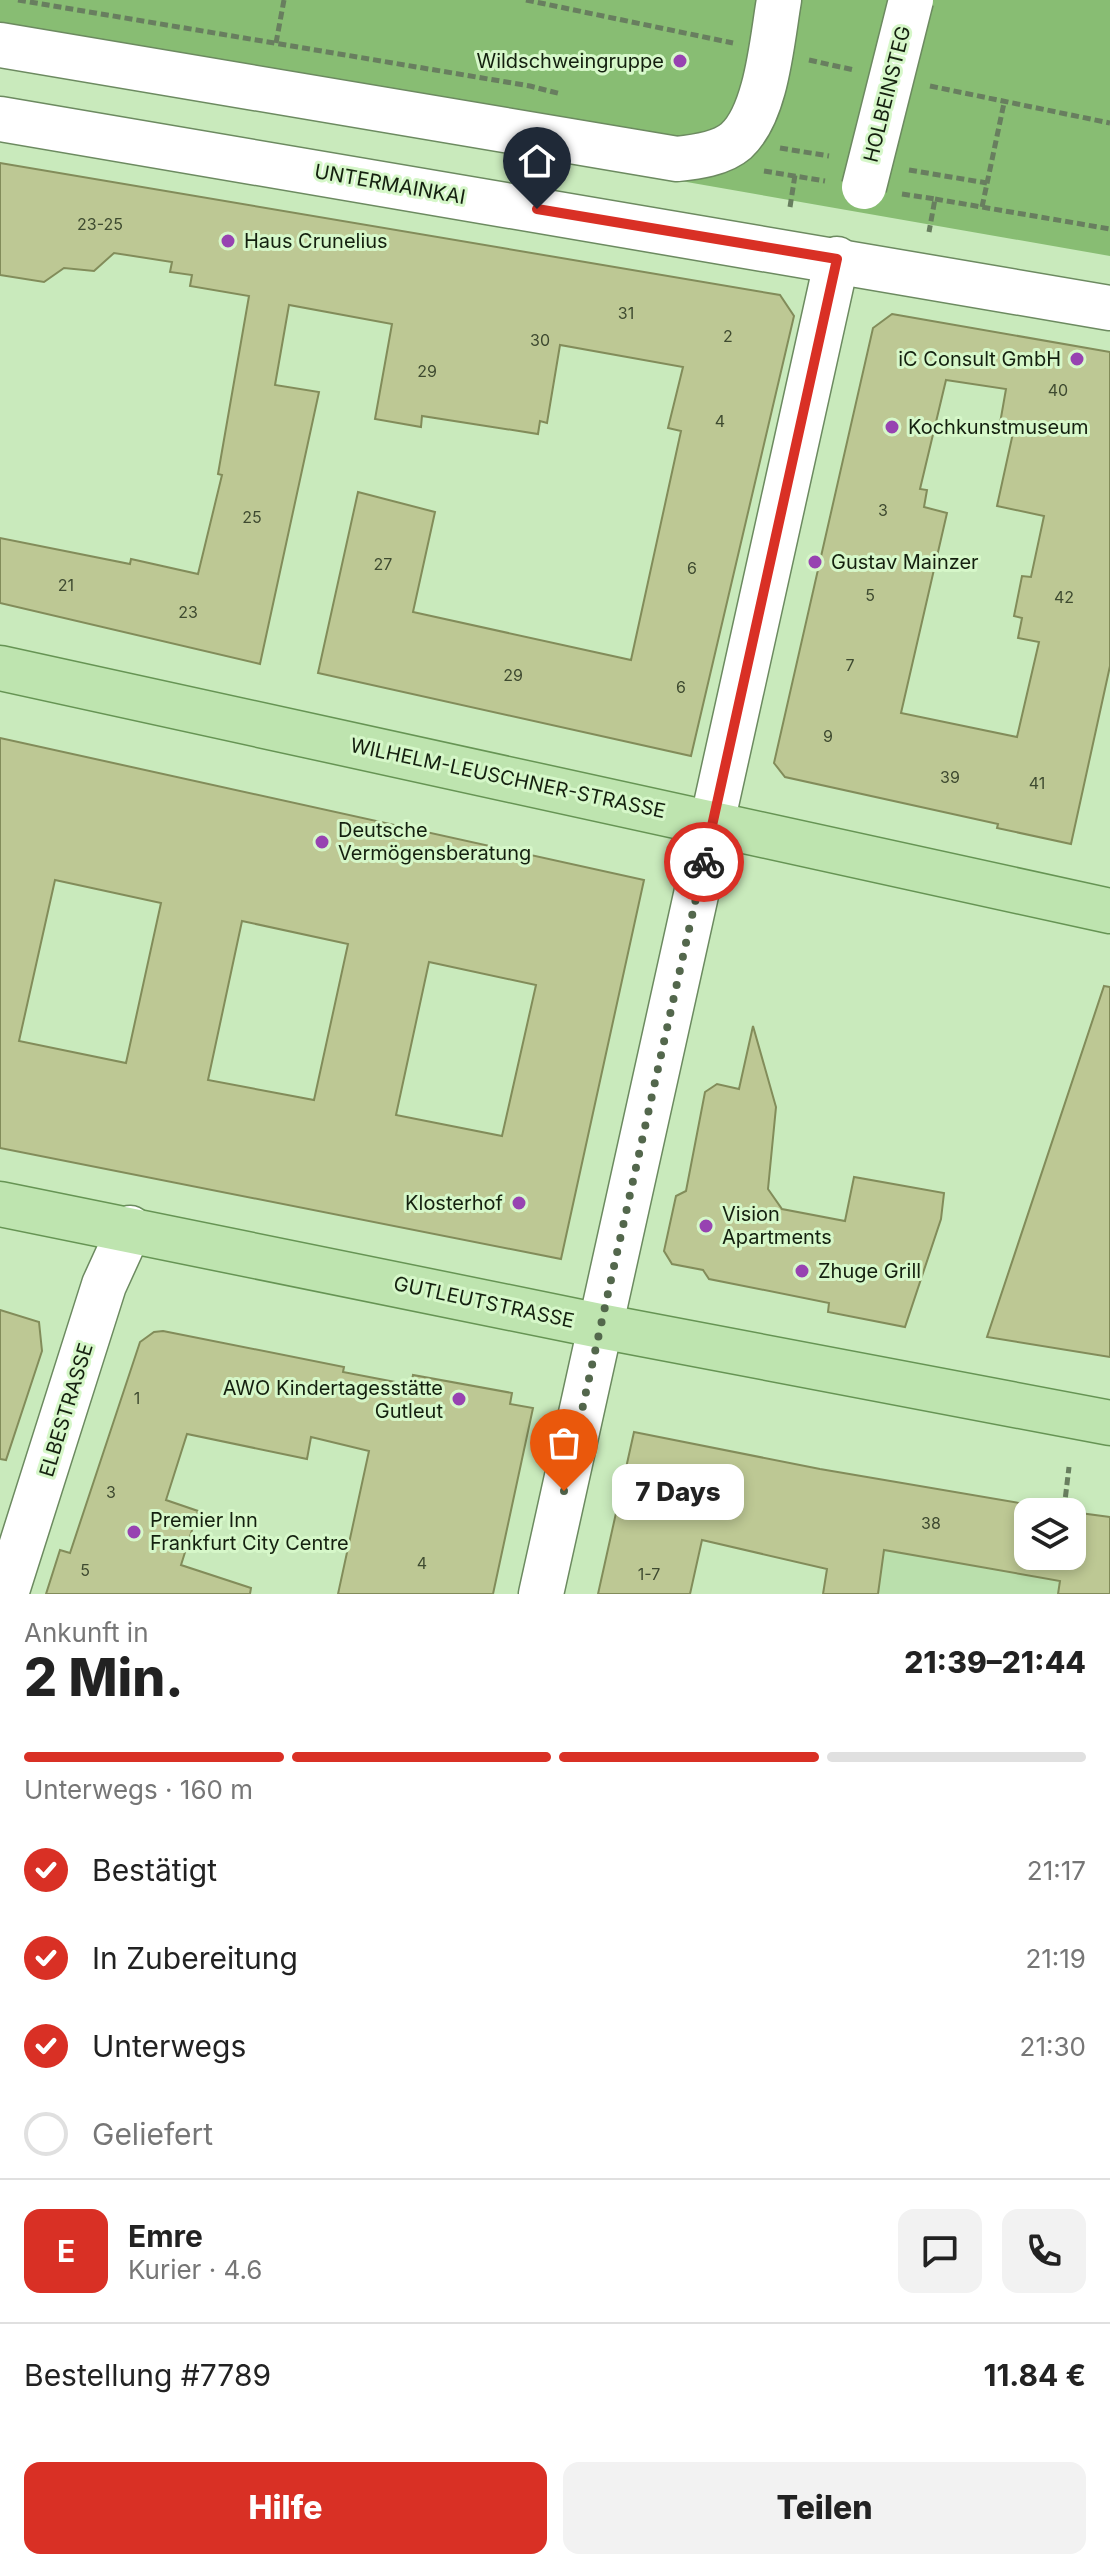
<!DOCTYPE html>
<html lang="de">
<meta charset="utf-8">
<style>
body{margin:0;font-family:Inter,sans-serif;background:#f2f2f2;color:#222;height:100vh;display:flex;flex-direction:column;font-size:30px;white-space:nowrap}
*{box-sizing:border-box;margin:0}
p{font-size:26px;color:#767676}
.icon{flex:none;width:44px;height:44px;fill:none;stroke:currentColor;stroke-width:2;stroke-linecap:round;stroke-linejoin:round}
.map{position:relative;height:1594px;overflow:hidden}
.side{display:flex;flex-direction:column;background:#fff;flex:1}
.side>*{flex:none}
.tools{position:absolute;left:1014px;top:1498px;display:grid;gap:16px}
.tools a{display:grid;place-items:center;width:72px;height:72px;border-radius:16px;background:#fff;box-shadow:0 4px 12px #0003;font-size:40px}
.pin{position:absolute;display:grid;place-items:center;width:68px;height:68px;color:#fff;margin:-82px -34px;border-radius:50% 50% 50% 0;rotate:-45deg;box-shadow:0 0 8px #0007}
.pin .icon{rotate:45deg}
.courier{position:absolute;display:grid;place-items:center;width:80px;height:80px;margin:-40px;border:6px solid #d93025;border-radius:50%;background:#fff;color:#222;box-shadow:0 2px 10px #0007}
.bubble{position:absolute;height:56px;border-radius:16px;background:#fff;box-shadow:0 4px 12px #0003;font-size:26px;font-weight:800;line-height:56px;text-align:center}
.summary em{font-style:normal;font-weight:800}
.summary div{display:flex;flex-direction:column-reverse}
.summary{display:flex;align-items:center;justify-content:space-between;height:136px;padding:0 24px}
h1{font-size:52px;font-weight:800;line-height:60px}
.bar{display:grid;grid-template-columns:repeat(4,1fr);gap:12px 8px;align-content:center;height:96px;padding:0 24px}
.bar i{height:10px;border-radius:6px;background:#e0e0e0}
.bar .selected{background:#d93025}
.bar p{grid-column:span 4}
.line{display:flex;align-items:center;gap:20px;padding:0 24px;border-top:2px solid #e0e0e0}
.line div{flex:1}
.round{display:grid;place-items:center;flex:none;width:84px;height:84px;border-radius:16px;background:#f2f2f2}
ol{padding:0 24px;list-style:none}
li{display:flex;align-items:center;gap:24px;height:88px}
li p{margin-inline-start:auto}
li .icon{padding:8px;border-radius:50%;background:#d93025;color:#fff;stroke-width:4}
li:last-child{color:#767676}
li i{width:44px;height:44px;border:4px solid #e0e0e0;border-radius:50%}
.cta{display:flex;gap:16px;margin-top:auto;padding:16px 24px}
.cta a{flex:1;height:92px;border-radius:16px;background:#d93025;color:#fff;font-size:32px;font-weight:800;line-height:92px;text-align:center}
.cta a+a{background:#f2f2f2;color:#222}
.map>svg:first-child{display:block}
</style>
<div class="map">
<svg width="1110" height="1594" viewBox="0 0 1110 1594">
<rect width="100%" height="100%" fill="#c9eabc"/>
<path fill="#badfac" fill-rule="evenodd" d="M842,1473L1083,1513L1073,1578L1060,1576L1058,1594H823ZM1028,1512H1072V1556H1028Z"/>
<path fill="#88bd73" d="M0,0H1110V256L0,62Z"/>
<g fill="#bdc894" stroke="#828c5a" stroke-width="2" fill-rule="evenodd">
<path d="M0,163L780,295L794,316L691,756L318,673L358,492L435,512L413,612L631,660L681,431L668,428L683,367L560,345L547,423L540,421L538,434L422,416L421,427L375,419L392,324L289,305L275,385L319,392L260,664L0,603V538L130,564L131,559L198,574L222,475L218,474L249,296L190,286L192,275L170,272L172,262L114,253L94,271L64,268L44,282L0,275Z"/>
<path d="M892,314L1110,352V666L1071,844L997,828L998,824L785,777L774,763L873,328ZM946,380L1006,389L999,429L1013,433L997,506L1044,516L1031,577L1022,576L1014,616L1022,618L1018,638L1039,642L1017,737L901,713L947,513L924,507L927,490L920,489Z"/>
<path d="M0,738L644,880L561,1259L0,1148ZM55,880L161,903L126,1063L19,1041ZM242,921L348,944L314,1100L208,1080ZM429,962L536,985L502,1136L396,1115Z"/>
<path d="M1104,986L1110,987V1357L987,1337Z"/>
<path d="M753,1026L776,1107L768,1189L782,1209L845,1221L854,1177L944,1193L941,1219L905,1327L828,1312L829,1303L709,1279L703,1270L672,1264L664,1251L676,1196L686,1191L705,1092L717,1084L739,1089Z"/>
<path d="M0,1310L39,1322L42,1351L6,1460L0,1459Z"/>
<path d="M163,1331L344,1367L343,1372L411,1385L413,1375L512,1393L510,1404L533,1408L493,1594H338L369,1451L311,1437L307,1459L187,1434L166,1500L198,1511L181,1565L251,1588L250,1594H46L60,1550L70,1553L140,1342L154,1332Z"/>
<path d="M634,1432L820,1469L1072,1512H1028V1556H1072V1512L1110,1517V1594H1058L1060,1581L884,1550L878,1594H823L827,1569L702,1540L690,1594H598Z"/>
</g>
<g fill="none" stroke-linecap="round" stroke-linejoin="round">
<defs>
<g id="minor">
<path d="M0,45L677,159C696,157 721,154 736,141C767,113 772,40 779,0"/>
<path d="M0,119L1110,308"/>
<path d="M6,1594L104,1285L130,1228"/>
<path d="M541,1594L837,259"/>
</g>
<g id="major">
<path d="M0,668L1110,911"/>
<path d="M0,1204L600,1326L1110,1423"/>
</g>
</defs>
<use href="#minor" stroke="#6c8a60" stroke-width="47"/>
<use href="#major" stroke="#669454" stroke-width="47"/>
<g stroke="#687e5f" stroke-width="5" stroke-dasharray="8 4" stroke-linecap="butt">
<path d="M18,0L530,86L561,94"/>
<path d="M526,0L733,43"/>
<path d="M276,43L284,0"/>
<path d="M809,60L854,70"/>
<path d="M930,86L1110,123"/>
<path d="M780,148L829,156"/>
<path d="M909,170L987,183"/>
<path d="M764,171L825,181"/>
<path d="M902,194L935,199L929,232"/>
<path d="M935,199L1110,229"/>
<path d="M790,207L795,175"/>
<path d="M982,207L1004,103"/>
<path d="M1064,1509L1069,1467"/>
</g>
<use href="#minor" stroke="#fff" stroke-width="44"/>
<use href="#major" stroke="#bee4af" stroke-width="44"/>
<defs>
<path id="minor-bridge" d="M864,187L911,0"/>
</defs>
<use href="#minor-bridge" stroke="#6c8a60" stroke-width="47" stroke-linecap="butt"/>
<use href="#minor-bridge" stroke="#fff" stroke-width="44"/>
</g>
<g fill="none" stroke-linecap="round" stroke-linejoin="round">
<path stroke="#53674c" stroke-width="8" stroke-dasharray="0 14.4" d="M564,1491L704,862"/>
<path stroke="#d93025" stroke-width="10" d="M537,209L837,259L704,862"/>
</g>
<g fill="#9743b1" stroke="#d6f7c9" stroke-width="3">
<circle cx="680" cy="61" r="8"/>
<circle cx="228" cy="241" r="8"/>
<circle cx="1077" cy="359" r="8"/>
<circle cx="892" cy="427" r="8"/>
<circle cx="815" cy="562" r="8"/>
<circle cx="322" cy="842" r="8"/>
<circle cx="519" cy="1203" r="8"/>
<circle cx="706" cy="1226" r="8"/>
<circle cx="802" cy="1271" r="8"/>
<circle cx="459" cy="1399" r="8"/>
<circle cx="134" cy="1532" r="8"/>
</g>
<g text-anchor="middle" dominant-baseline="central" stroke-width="6" stroke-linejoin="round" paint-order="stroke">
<g font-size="16" fill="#3e4a30">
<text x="100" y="224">23-25</text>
<text x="626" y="313">31</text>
<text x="728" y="336">2</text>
<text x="540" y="340">30</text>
<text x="427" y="371">29</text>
<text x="1058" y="390">40</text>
<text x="720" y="421">4</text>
<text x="883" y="510">3</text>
<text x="252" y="517">25</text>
<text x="383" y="564">27</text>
<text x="692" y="568">6</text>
<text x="66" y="585">21</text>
<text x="870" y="595">5</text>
<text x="1064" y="597">42</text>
<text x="188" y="612">23</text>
<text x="850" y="665">7</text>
<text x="513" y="675">29</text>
<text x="681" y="687">6</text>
<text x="828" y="736">9</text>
<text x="950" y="777">39</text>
<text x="1037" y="783">41</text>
<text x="137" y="1398">1</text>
<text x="111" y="1492">3</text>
<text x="931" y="1523">38</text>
<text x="422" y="1563">4</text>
<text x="85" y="1570">5</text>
<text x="649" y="1574">1-7</text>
</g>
<g font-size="20" fill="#14200f" stroke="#d6f7c9" text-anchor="start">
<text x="664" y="61" text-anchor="end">Wildschweingruppe</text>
<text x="244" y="241">Haus Crunelius</text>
<text x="1061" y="359" text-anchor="end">iC Consult GmbH</text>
<text x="908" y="427">Kochkunstmuseum</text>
<text x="831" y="562">Gustav Mainzer</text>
<text x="338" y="830">Deutsche<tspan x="338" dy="23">Vermögensberatung</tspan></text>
<text x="503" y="1203" text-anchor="end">Klosterhof</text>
<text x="722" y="1214">Vision<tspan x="722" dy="23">Apartments</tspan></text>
<text x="818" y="1271">Zhuge Grill</text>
<text x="443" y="1388" text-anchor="end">AWO Kindertagesstätte<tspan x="443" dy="23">Gutleut</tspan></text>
<text x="150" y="1520">Premier Inn<tspan x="150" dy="23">Frankfurt City Centre</tspan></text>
</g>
<g font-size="20" fill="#14200f" stroke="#d6f7c9">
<text transform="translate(887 94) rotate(-76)">HOLBEINSTEG</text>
<text transform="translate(390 184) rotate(10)">UNTERMAINKAI</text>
<text transform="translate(508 778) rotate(12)">WILHELM-LEUSCHNER-STRASSE</text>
<text transform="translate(484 1302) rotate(12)">GUTLEUTSTRASSE</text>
<text transform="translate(66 1410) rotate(-73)">ELBESTRASSE</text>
</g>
</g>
</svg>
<div class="tools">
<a><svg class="icon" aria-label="layers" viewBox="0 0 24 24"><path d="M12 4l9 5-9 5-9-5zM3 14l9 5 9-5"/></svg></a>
</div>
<div class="pin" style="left:564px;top:1491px;background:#ea580c"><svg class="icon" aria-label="bag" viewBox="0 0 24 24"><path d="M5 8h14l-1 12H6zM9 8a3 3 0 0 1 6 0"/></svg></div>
<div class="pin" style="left:537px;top:209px;background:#1f2937"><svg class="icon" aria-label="home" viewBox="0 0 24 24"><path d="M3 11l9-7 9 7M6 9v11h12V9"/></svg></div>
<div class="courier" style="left:704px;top:862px"><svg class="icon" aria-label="bike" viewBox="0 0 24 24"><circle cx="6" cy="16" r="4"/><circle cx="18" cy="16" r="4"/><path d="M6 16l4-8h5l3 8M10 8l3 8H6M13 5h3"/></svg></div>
<div class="bubble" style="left:612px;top:1464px;width:132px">7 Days</div>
</div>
<section class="side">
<div class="summary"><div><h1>2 Min.</h1><p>Ankunft in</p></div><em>21:39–21:44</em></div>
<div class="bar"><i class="selected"></i><i class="selected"></i><i class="selected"></i><i></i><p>Unterwegs · 160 m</p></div>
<ol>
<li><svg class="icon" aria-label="check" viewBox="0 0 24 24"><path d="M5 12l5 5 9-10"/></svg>Bestätigt<p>21:17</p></li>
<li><svg class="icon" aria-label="check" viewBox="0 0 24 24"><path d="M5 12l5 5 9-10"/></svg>In Zubereitung<p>21:19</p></li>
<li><svg class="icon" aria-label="check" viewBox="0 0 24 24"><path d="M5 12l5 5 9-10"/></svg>Unterwegs<p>21:30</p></li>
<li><i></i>Geliefert</li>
</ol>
<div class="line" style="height:144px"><b class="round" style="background:#d93025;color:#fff">E</b><div><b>Emre</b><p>Kurier · 4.6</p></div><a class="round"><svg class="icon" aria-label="chat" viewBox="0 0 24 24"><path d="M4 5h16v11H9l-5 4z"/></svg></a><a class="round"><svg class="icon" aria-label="phone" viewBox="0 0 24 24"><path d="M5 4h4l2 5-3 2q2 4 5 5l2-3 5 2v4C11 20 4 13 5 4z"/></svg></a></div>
<div class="line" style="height:104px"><div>Bestellung #7789</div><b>11.84 €</b></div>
<div class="cta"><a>Hilfe</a><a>Teilen</a></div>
</section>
